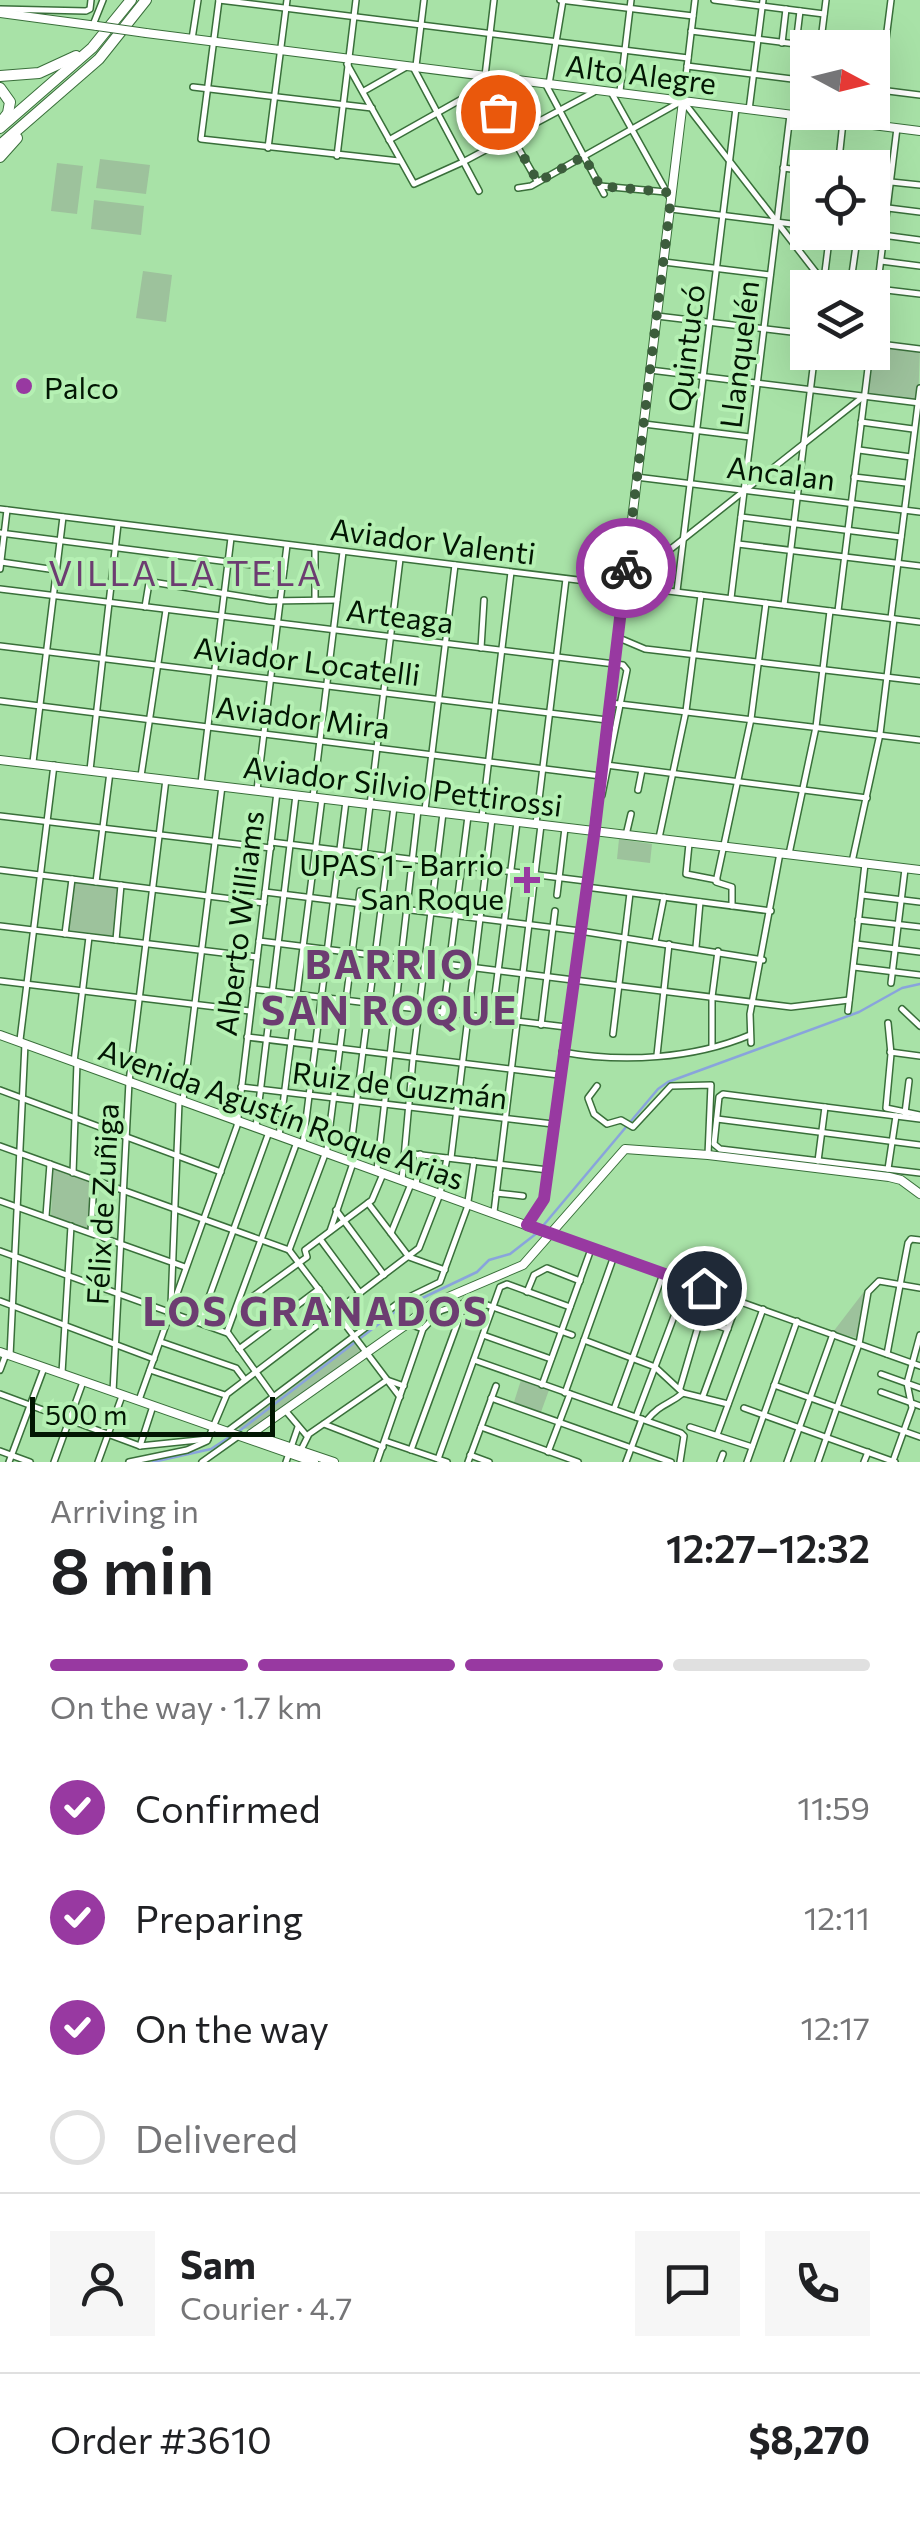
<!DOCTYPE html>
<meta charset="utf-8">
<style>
body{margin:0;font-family:Commissioner,sans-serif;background:#f6f6f6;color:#202124;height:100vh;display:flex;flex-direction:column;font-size:38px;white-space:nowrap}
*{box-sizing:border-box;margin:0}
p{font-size:32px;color:#757577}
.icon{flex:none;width:55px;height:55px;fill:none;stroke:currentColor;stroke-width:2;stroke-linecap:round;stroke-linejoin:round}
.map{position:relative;height:1462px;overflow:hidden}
.sheet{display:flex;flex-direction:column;background:#fff;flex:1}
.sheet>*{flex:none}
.needle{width:65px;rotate:97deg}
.controls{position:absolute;left:790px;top:30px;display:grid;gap:20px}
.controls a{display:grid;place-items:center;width:100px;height:100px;border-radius:0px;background:#fff;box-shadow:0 10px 40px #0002;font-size:50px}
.scale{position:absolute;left:30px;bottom:25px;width:245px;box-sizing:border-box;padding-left:10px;border:5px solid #021603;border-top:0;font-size:28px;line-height:35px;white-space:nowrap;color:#021603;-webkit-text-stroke:8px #b5f0b3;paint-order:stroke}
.pin{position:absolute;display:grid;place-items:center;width:85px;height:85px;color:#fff;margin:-42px;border:5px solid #fff;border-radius:50%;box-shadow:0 2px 10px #0007}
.courier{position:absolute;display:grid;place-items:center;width:100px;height:100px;margin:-50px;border:8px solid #9839a1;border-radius:50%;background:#fff;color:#222;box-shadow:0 2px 12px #0007}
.headline em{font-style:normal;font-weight:600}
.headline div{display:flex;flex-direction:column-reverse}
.headline{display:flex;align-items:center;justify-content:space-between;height:170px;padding:0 50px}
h1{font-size:65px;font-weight:600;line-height:75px}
.bar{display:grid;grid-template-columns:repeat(4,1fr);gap:15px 10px;align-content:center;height:120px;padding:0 50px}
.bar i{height:12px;border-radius:8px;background:#e0e0e0}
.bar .current{background:#9839a1}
.bar p{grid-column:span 4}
.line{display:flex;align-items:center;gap:25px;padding:0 50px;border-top:2px solid #e0e0e0}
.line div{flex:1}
.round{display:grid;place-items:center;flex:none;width:105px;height:105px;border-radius:0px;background:#f6f6f6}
ol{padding:0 50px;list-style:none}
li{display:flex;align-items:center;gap:30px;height:110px}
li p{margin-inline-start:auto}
li .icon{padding:10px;border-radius:50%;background:#9839a1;color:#fff;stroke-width:4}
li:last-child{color:#757577}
li i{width:55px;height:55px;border:5px solid #e0e0e0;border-radius:50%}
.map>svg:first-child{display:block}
</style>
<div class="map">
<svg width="920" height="1462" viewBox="0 0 920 1462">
<rect width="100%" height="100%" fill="#a8e2a7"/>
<g fill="#9dc29c">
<path d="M100,159L150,165L146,194L96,188Z"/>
<path d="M57,163L83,166L77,214L51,211Z"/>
<path d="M94,200L144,206L141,235L91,229Z"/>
<path d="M143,271L172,275L166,322L136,318Z"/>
<path d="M873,343L920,349L918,403L864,396Z"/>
<path d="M619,839L652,844L650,863L617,859Z"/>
<path d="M74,882L120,888L114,936L68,930Z"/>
<path d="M53,1167L92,1182L89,1231L51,1216Z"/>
<path d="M866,1289L857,1338L833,1332Z"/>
<path d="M352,1340L362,1354L252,1429L234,1428Z"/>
<path d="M521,1380L549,1390L541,1412L514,1402Z"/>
</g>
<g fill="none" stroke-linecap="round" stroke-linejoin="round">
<g stroke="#89a4dc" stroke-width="2.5">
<path d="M542,1227L658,1089L668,1082L859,1012L902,988L920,984"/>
<path d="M238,1432L397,1310L477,1272L489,1260L510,1254L537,1233"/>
<path d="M153,1462L211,1449L231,1436"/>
</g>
<defs>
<g id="minor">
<path d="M219,0L688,58"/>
<path d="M219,0L201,139L399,161"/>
<path d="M560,0L693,16"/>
<path d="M714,0L824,14"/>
<path d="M0,9L86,11L90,9L91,0"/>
<path d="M93,25L103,0"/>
<path d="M691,31L820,47"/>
<path d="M192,39L198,0"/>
<path d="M782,43L786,9"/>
<path d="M796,44L800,11"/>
<path d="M820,48L826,0"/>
<path d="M347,64L414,184L463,162L594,92"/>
<path d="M416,66L424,0"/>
<path d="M687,66L808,81"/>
<path d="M413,67L479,191"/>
<path d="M477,75L537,181"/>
<path d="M485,76L494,0"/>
<path d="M545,83L604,194"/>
<path d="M549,84L563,0"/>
<path d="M880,86L891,0"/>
<path d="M193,87L372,108"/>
<path d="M872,89L920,95"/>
<path d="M364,91L408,66"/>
<path d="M620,91L631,0"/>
<path d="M611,92L670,198"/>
<path d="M683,101L828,288"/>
<path d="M683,101L695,0"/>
<path d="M749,110L763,0"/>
<path d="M876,125L879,90"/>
<path d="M389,140L499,78"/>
<path d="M268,148L287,0"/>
<path d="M337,156L356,0"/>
<path d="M783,168L808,171"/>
<path d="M838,168L843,122"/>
<path d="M872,180L920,185"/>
<path d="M600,186L666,192"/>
<path d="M518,188L531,186L680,102"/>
<path d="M888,208L920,212"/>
<path d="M671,209L808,226"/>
<path d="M860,232L920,240"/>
<path d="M881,261L920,266"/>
<path d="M664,262L770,275"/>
<path d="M823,288L830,232"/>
<path d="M850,288L858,232"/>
<path d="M878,289L920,294"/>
<path d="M657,316L808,334"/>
<path d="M872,331L897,128"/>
<path d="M872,343L920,349"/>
<path d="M650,370L920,403"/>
<path d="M861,422L913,429"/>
<path d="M644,424L750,437"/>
<path d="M859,450L911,457"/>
<path d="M636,477L920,512"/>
<path d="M854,477L906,483"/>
<path d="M0,509L920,622"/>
<path d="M741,517L901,537"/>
<path d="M0,533L284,569"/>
<path d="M738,544L920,566"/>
<path d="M315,548V600"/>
<path d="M1,562L56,570"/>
<path d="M0,569L7,510"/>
<path d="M624,586L864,396"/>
<path d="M0,589L623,665L627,670L602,795"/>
<path d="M677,591L736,108"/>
<path d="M731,598L790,115"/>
<path d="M784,605L815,352"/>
<path d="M145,607L149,583L152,582L270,601L337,600"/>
<path d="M838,611L870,352"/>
<path d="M891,618L920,388"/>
<path d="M619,638L645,649L920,681"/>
<path d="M0,646L607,720"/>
<path d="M481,648L484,600"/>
<path d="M0,701L601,776"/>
<path d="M611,703L920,740"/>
<path d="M33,762L63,517"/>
<path d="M606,765L867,798"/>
<path d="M90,770L118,524"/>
<path d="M141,776L166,610"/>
<path d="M201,783L231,538"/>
<path d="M257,790L287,545"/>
<path d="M638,790L642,770"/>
<path d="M313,797L343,552"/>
<path d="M425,810L455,565"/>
<path d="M0,816L271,848"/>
<path d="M482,817L511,572"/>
<path d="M536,824L566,579"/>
<path d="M626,835L631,814"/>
<path d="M659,838L686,711L701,595"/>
<path d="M271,842L586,881"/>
<path d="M689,844L686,874L717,880"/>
<path d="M364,854L400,559"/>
<path d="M789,854L816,727L830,611"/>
<path d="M852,862L880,734L894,619"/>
<path d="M0,870L264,903"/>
<path d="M96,882L110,772"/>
<path d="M586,887L771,911"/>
<path d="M265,892L580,931L763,960"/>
<path d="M557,895L565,828"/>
<path d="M862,895L920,902"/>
<path d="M732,906V887L716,882L751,719L766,603"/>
<path d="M858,920L920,927"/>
<path d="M0,926L257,957"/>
<path d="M65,934L72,879"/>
<path d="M116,940L121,885"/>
<path d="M259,941L791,1007L849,1000"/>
<path d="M655,942L664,897"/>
<path d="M856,944L920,952"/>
<path d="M696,947L700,902"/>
<path d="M854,967L920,975"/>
<path d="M0,981L250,1011"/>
<path d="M891,983L905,869"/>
<path d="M253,989L566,1027"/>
<path d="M902,1009L920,1026"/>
<path d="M848,1011L865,864"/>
<path d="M443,1014L468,816"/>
<path d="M492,1019L517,822"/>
<path d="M888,1023L891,1054L886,1108L920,1115"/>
<path d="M541,1025L555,911"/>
<path d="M613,1034L630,893"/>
<path d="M247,1037L559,1075"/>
<path d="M20,1040L54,765"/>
<path d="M751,1043L750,1014L780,853"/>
<path d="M712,1046V997L718,951"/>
<path d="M562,1052C622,1063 693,1059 750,1035"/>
<path d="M890,1052L920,1056"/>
<path d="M657,1055L669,944"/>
<path d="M74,1062L89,937"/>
<path d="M597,1086L588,1098L594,1114L607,1124L621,1120L633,1127L671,1086L711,1085L708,1155"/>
<path d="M241,1087L553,1124"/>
<path d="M0,1090L221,1172"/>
<path d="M183,1100L222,786"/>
<path d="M905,1113L909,1081"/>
<path d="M717,1119L920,1145"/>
<path d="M920,1119L723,1094L719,1097L714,1144L720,1149L920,1173"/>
<path d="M256,1127L296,795"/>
<path d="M279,1136L322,798"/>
<path d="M303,1144L346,801"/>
<path d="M0,1146L289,1250"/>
<path d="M405,1153L548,1170"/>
<path d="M451,1158L492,819"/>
<path d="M349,1161L394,807"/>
<path d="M818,1161L825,1107"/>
<path d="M888,1169L896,1116"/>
<path d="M377,1170L418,810"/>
<path d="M73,1173L77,1063"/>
<path d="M402,1180L413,1059L443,813"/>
<path d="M416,1185L420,1154"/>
<path d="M496,1193L523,1196"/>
<path d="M0,1201L185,1267"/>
<path d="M368,1203L409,1257L445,1270"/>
<path d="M336,1210L384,1275"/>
<path d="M494,1212L541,825"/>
<path d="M46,1216L50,1164"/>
<path d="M527,1225L544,1199L594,832"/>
<path d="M330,1231L353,1163"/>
<path d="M91,1232L94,1180"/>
<path d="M391,1233L411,1184"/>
<path d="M553,1235L920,1366"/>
<path d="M320,1239L360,1293"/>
<path d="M289,1250L327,1149L360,891"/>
<path d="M289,1250L400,1397"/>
<path d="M0,1251L227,1333"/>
<path d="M527,1292L534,1275L547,1268L580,1281"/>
<path d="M0,1301L154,1359"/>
<path d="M171,1305L179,1102"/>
<path d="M237,1308L307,1257L305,1250L372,1200L383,1174"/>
<path d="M700,1320L728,1329"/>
<path d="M200,1322L269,1132"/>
<path d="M412,1325L423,1329"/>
<path d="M227,1332L297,1142"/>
<path d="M228,1333L273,1396"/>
<path d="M483,1335L551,1359"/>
<path d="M584,1340L655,1367L683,1393L728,1404"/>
<path d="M161,1342L236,1368L245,1380"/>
<path d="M239,1349L319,1289"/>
<path d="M887,1354L908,1243L911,1239L920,1240"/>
<path d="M10,1356L25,1044"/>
<path d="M474,1360L681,1433L684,1436L680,1462"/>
<path d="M0,1370L6,1354"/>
<path d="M150,1370L225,1395"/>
<path d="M62,1373L71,1226"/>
<path d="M881,1374L920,1388"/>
<path d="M542,1385L590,1252"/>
<path d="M774,1385L920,1437"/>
<path d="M680,1388L700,1320L695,1314L705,1289"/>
<path d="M113,1392L129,1082L166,779"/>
<path d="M881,1392L920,1406"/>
<path d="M565,1393L614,1256"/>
<path d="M0,1394L140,1446L208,1439"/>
<path d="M703,1396L738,1301"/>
<path d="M491,1398L671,1462"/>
<path d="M139,1400L237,1126L277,792"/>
<path d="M744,1408L895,1462"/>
<path d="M614,1409L663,1274"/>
<path d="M285,1410L307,1436"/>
<path d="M636,1417L687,1282"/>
<path d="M647,1420C661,1403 669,1405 683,1393"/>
<path d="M324,1424L383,1447"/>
<path d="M481,1427L578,1462"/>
<path d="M690,1427L752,1447"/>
<path d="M229,1430L401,1301L440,1282L467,1208L474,1161"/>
<path d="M717,1435L763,1309"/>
<path d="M208,1439L227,1394L419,1248L440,1194L447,1158"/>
<path d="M385,1441L447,1462"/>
<path d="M140,1446L153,1406"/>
<path d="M301,1450L309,1434L387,1380L404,1386"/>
<path d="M411,1450L466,1300"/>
<path d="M0,1451L30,1462"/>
<path d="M548,1452L570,1394"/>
<path d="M470,1455L489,1462"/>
<path d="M438,1459L500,1287L507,1284L570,1307"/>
<path d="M893,1461L912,1408L907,1383L920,1335"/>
<path d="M9,1462L44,1368"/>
<path d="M54,1462L83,1382"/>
<path d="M98,1462L122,1396"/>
<path d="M129,1462L187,1450L207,1441"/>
<path d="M202,1462L240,1435"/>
<path d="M286,1462L298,1427"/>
<path d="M377,1462L423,1329L440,1311L473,1300L572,1335"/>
<path d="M468,1462L496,1386"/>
<path d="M626,1462L642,1419"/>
<path d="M720,1462L723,1454"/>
<path d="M747,1462L797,1321"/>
<path d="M787,1462L833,1334"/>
<path d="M818,1462L859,1344L868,1292L879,1281L920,1288"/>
<path d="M864,1462L868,1452"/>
</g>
<g id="major">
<path d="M0,13L97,26"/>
<path d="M146,33L920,131"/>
<path d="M0,760L920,870"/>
<path d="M594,832L683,101"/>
<path d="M0,1035L553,1235"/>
<path d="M0,1352L314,1462"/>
<path d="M251,1434L403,1327L432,1304L523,1265L625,1149L708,1155L889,1177L901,1180L920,1194"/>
<path d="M251,1434L334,1462"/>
</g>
<g id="highway">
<path d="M0,76L39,73L76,56"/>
<path d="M0,88L10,102L8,113L2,121"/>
<path d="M0,128L92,48L131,0"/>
<path d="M0,145L99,59L146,0"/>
<path d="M0,157L17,138"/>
</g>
</defs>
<use href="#minor" stroke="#396f3a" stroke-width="8"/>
<use href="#major" stroke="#396f3a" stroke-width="10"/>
<use href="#highway" stroke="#396f3a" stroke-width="12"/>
<use href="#minor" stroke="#fff" stroke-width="5"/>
<use href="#major" stroke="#fff" stroke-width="8"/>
<use href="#highway" stroke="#fff" stroke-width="10"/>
<defs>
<path id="major-bridge" d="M97,26L146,33"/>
</defs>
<use href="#major-bridge" stroke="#396f3a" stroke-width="10" stroke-linecap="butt"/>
<use href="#major-bridge" stroke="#fff" stroke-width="8"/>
</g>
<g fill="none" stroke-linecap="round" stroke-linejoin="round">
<path stroke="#3c5d3c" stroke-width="10" stroke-dasharray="0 18" d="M498,112L538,182L584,156L600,186L666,192L671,198L626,568"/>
<path stroke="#9839a1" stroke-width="12" d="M626,568L595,828L544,1199L527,1225L704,1288"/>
</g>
<g fill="#9839a1" stroke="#b5f0b3" stroke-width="4">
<circle cx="24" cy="386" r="10"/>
<path d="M522 865h10v10h10v10h-10v10h-10v-10h-10v-10h10z"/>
</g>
<g text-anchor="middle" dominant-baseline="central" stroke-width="8" stroke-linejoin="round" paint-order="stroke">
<g font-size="30" fill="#021603" stroke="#b5f0b3">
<text transform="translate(641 73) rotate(7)">Alto Alegre</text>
<text transform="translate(685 348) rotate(-83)">Quintucó</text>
<text transform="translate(738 354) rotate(-83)">Llanquelén</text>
<text transform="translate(781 472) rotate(7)">Ancalan</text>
<text transform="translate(433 540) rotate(7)">Aviador Valenti</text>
<text transform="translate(400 615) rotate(7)">Arteaga</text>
<text transform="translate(307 660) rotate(7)">Aviador Locatelli</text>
<text transform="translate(303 716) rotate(7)">Aviador Mira</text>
<text transform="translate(403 785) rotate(7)">Aviador Silvio Pettirossi</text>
<text transform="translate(238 923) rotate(-83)">Alberto Williams</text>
<text transform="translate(400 1084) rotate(7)">Ruiz de Guzmán</text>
<text transform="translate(282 1113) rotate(20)">Avenida Agustín Roque Arias</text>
<text transform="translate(101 1204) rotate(-87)">Félix de Zuñiga</text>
</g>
<g font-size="30" fill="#021603" stroke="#b5f0b3" text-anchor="start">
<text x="44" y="386">Palco</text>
<text x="504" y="863" text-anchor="end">UPAS 1 - Barrio<tspan x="504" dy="34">San Roque</tspan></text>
</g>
<g font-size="35" letter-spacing="2.5" fill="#6c3d71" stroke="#b5f0b3">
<text x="186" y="571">VILLA LA TELA</text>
</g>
<g font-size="40" font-weight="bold" letter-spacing="2.5" fill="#6c3d71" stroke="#b5f0b3">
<text x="390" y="962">BARRIO<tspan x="390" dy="46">SAN ROQUE</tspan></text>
<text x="316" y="1309">LOS GRANADOS</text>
</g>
</g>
</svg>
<div class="controls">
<a><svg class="needle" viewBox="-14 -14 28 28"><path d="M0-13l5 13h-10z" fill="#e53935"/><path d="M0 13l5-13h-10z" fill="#757577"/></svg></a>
<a><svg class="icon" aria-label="locate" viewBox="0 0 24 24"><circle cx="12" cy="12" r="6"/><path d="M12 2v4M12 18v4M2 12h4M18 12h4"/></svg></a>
<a><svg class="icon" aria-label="layers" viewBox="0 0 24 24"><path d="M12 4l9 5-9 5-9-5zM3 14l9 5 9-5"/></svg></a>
</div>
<div class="scale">500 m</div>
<div class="pin" style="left:498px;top:112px;background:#ea580c"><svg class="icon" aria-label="bag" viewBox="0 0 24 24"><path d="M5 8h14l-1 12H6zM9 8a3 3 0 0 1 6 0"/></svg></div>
<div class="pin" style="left:704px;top:1288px;background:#1f2937"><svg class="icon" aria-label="home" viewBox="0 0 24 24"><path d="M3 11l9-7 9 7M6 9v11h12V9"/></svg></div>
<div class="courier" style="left:626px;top:568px"><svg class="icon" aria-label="bike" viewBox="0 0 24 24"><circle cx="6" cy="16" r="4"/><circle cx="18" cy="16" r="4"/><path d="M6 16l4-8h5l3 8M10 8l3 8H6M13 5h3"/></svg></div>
</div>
<section class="sheet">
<div class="headline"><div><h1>8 min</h1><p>Arriving in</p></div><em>12:27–12:32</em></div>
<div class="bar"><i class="current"></i><i class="current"></i><i class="current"></i><i></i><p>On the way · 1.7 km</p></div>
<ol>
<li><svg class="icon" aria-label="check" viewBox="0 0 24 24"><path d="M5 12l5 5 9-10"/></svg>Confirmed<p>11:59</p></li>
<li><svg class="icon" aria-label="check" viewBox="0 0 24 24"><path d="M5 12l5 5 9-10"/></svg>Preparing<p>12:11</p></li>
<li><svg class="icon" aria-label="check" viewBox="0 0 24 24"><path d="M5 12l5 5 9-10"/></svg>On the way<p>12:17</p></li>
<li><i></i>Delivered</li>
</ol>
<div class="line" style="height:180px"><a class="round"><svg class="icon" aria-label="person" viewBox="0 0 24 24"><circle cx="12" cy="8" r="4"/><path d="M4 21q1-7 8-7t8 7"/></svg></a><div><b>Sam</b><p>Courier · 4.7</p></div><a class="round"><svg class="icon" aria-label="chat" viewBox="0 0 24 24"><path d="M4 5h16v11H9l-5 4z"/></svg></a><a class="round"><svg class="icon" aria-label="phone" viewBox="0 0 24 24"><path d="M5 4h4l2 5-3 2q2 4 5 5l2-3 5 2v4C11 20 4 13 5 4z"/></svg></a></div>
<div class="line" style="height:130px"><div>Order #3610</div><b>$8,270</b></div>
</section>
